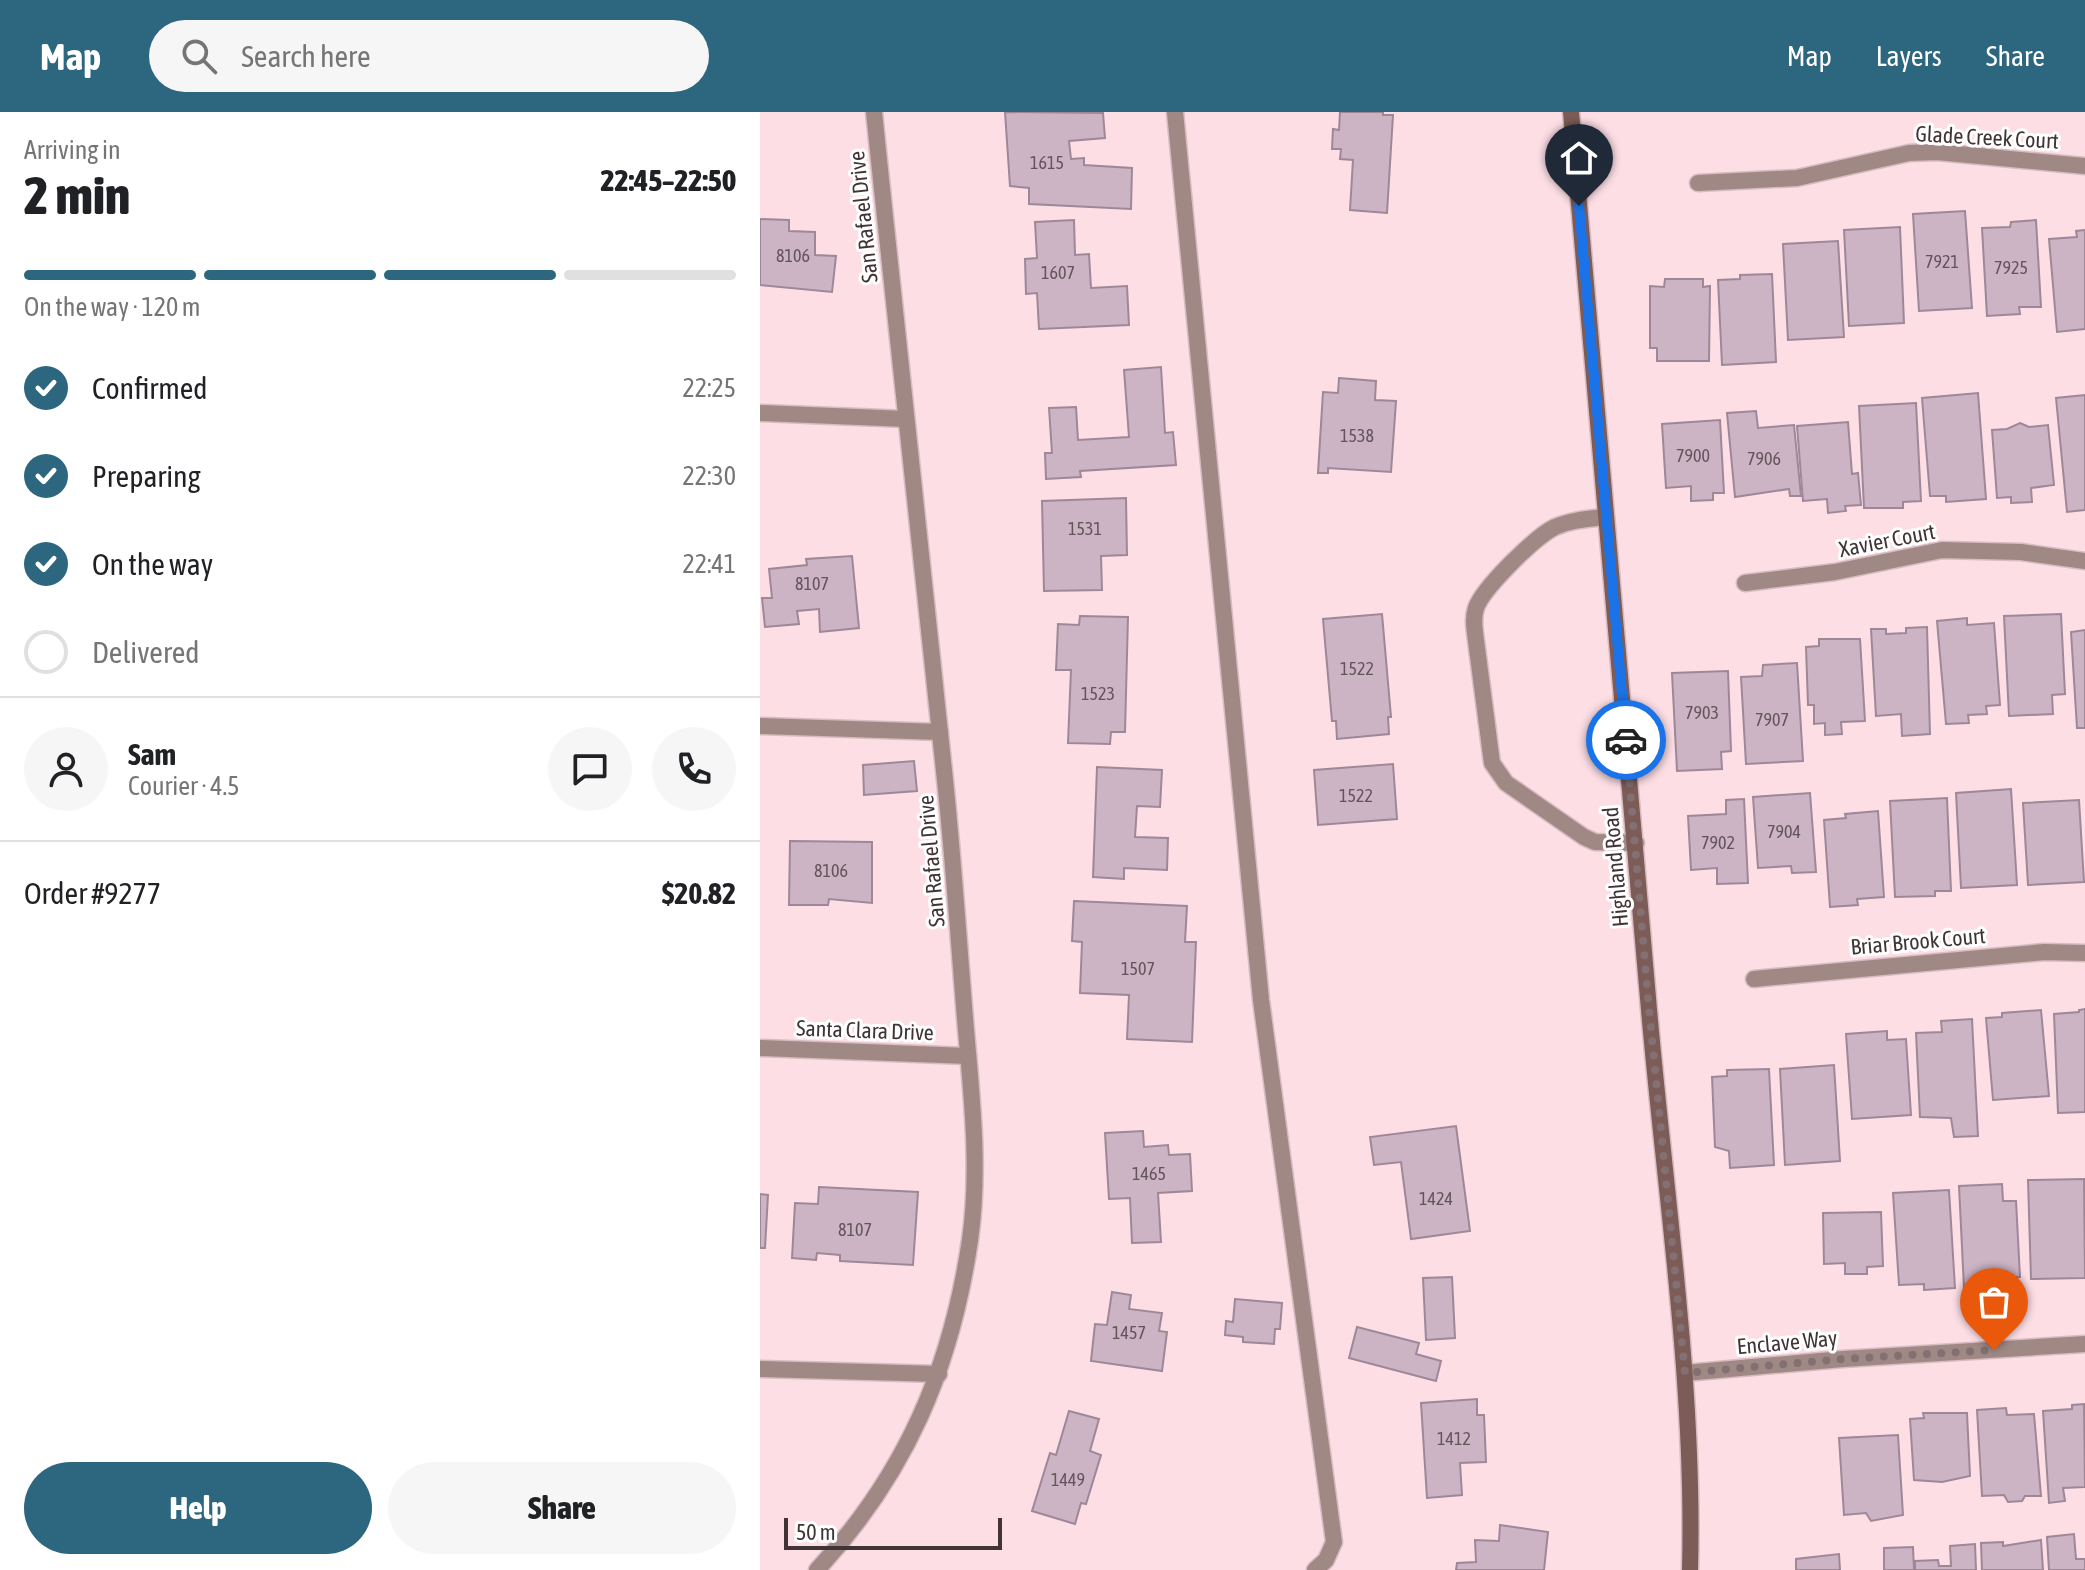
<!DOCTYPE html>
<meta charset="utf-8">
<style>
body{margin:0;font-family:"Asap Condensed",sans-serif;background:#f6f6f6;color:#202124;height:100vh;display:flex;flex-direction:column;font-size:30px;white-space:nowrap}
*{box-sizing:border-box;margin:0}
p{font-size:26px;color:#757577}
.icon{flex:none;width:44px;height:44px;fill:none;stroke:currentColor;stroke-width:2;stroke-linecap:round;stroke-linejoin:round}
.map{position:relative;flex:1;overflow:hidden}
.panel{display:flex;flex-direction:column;background:#fff;width:760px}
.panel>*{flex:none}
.scale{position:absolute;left:24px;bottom:20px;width:218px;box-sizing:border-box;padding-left:8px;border:4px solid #403436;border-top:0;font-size:22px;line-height:28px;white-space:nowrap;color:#403436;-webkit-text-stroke:6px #fff;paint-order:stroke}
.pin{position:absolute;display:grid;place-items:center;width:68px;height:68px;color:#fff;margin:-82px -34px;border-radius:50% 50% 50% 0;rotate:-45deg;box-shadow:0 0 8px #0007}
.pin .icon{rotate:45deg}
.courier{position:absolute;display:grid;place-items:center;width:80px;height:80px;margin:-40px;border:6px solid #1a73e8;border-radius:50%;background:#fff;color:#222;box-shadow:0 2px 10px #0007}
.summary em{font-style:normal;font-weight:800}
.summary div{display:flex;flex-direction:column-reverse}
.summary{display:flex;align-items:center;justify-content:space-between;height:136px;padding:0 24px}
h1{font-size:52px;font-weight:800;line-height:60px}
.bar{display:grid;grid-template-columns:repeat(4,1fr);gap:12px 8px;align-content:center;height:96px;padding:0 24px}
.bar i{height:10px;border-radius:6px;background:#e0e0e0}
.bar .selected{background:#2c667f}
.bar p{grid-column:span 4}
.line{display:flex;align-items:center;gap:20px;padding:0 24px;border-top:2px solid #e0e0e0}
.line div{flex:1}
.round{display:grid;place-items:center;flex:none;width:84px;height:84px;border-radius:42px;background:#f6f6f6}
ol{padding:0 24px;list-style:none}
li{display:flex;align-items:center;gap:24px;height:88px}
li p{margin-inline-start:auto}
li .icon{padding:8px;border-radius:50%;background:#2c667f;color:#fff;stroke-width:4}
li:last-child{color:#757577}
li i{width:44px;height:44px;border:4px solid #e0e0e0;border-radius:50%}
.button{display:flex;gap:16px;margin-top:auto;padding:16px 24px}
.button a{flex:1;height:92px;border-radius:48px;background:#2c667f;color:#fff;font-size:32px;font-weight:800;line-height:92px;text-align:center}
.button a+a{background:#f6f6f6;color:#202124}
header{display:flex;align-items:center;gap:48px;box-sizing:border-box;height:112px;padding:0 40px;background:#2c667f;color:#fff}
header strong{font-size:38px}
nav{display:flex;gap:44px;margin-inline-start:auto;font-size:28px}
.search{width:560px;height:72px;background:#f6f6f6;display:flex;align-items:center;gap:20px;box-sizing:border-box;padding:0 28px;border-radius:44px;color:#757577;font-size:30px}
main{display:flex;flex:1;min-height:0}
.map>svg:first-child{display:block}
</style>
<header>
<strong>Map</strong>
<div class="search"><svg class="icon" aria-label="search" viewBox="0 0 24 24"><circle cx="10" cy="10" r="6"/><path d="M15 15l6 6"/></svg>Search here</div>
<nav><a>Map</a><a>Layers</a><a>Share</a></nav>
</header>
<main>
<section class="panel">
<div class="summary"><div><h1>2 min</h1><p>Arriving in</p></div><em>22:45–22:50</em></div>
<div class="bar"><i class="selected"></i><i class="selected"></i><i class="selected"></i><i></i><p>On the way · 120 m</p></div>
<ol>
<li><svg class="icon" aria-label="check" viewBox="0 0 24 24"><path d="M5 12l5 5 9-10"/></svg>Confirmed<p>22:25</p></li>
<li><svg class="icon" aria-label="check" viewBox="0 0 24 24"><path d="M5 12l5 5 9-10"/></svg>Preparing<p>22:30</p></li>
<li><svg class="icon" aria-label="check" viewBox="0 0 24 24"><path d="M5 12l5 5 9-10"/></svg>On the way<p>22:41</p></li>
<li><i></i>Delivered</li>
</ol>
<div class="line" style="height:144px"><a class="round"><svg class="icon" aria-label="person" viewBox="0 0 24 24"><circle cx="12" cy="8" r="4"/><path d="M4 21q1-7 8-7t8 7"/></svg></a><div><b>Sam</b><p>Courier · 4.5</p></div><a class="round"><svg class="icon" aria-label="chat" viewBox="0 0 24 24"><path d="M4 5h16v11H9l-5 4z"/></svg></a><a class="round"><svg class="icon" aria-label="phone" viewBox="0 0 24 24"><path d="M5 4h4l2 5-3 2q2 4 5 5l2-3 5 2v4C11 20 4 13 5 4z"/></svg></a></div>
<div class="line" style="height:104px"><div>Order #9277</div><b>$20.82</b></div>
<div class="button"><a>Help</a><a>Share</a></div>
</section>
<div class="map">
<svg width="1325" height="1458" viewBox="0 0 1325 1458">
<rect width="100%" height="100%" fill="#fddee5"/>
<g fill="#ccb4c5" stroke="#9e8898" stroke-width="2">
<path d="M245,0L343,1L345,26L309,29L311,47L324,46V53L372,56L371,97L269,92V76L250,74Z"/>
<path d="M580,0H623V3H633L627,101L590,98L593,48L580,47L581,37H572L573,17L579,18Z"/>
<path d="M1205,99L1212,196L1159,199L1153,102Z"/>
<path d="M0,107L29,108V119L55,120V143L76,144L72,180L0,173Z"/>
<path d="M314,108L315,143L329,142L331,176L367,174L369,213L279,217L277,181L266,182L265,147L277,146L275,110Z"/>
<path d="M1276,108L1281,195H1259L1260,202L1227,204L1222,116L1250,115L1251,110Z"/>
<path d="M1140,115L1144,211L1089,214L1084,118Z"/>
<path d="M1325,118V217L1297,220L1289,127L1317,125L1316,119Z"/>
<path d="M1078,129L1084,225L1028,228L1023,132Z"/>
<path d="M1012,162L1016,250L962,253L958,168L980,167V163Z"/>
<path d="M905,167H943V175L950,174L949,249H897V236H890V174L904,175Z"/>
<path d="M401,255L405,321L413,320L416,353L320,359L321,365L286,367L285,341H292L289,296L316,295L318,328L369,325L364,258Z"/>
<path d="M579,266L616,269L615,288L636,289L631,360L568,356V361H558L563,280L578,281Z"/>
<path d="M1218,281L1226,387L1186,390V384H1170L1162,286Z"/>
<path d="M1325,283V398L1307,400L1296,286Z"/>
<path d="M1156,291L1161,389L1143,390V396H1104L1099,294Z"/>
<path d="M996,299L998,316L1034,313L1041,384H1030L1029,377L975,385L967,301Z"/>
<path d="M960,308L964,381H953V388L931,389V374L906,376L902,312Z"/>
<path d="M1088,310L1092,362L1098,361L1101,393L1085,394L1086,399L1068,401L1067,387L1043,389L1037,314Z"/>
<path d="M1260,311L1269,315L1288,313L1294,373L1271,376L1272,390L1251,391V385L1237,386L1232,318L1247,317Z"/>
<path d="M366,386L367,443L341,444L342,478L284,479L282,389Z"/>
<path d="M92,444L99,516L60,520L59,497L37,499L39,512L5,515L2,486H12L9,457L47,453L46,447Z"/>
<path d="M622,502L631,605H628L629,622L577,627L576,609H572L563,507Z"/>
<path d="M1301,502L1305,582L1292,583L1293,602L1249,604L1244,504Z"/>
<path d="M320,504L368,505L365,620H351L350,632L308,631L311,558H296L298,512L319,513Z"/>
<path d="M1207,506V513L1234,511L1240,593L1226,594L1227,602L1208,603L1209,611L1186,612L1177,509Z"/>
<path d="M1167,515L1170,622L1142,624L1141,602L1116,604L1111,517H1126V522L1146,521V516Z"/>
<path d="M1325,518V616H1317L1311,520Z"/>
<path d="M1059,527H1100L1105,609L1081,610L1082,622L1065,623V611L1054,612V593H1048L1046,535L1059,534Z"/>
<path d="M1037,551L1043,649L986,652L981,565L1002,564L1003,553Z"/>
<path d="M968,559L971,639L961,640L962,657L917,659L912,561Z"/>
<path d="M154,649L157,679L104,683L103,653Z"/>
<path d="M633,652L637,707L558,713L554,658Z"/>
<path d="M337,655L402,658L400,695L377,694L375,725L408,726L407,758L364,756V767L333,765Z"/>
<path d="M1251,677L1257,773L1201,776L1196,681Z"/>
<path d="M1050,681L1056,760L1032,761L1031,754L998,756L993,685Z"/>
<path d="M1187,686L1191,779H1175V784L1135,785L1130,689Z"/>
<path d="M984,687L988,771L957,772V756L931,758L928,704L966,702V688Z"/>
<path d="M1319,688L1324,770L1268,773L1263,691Z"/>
<path d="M1118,699L1124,785L1097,787L1098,793L1070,795L1064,708L1086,706L1085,702Z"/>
<path d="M30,729L112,730V791L69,787L68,793H29Z"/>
<path d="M314,789L427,794L425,830H436L432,930L367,927L369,883L320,881L322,830L312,829Z"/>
<path d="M1325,897V1000L1298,1001L1294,902L1319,900V898Z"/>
<path d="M1281,898L1289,984L1233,988L1226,906L1242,905V901Z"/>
<path d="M1212,907L1218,1024L1194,1025L1191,1006L1160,1005L1156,921L1182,920L1181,909Z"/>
<path d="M1127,919V928L1146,927L1151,1003L1092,1007L1086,922Z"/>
<path d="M1074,953L1080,1049L1025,1053L1020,957Z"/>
<path d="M1009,957L1014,1053L970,1056L969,1039L955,1035L952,965L967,964V958Z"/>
<path d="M696,1014L710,1119L651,1127L641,1050L614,1053L610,1025Z"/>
<path d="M383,1019L384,1035L408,1033L409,1043L430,1042L432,1079L398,1081L401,1130L372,1131L370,1086L349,1087L345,1021Z"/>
<path d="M1324,1067L1325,1166L1271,1167L1268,1068Z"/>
<path d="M1242,1072L1243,1089H1256L1260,1165H1244V1175L1204,1176L1199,1074Z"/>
<path d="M59,1075L158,1080L153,1153L80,1149V1143L57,1141L56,1148L32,1146L35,1091L58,1092Z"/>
<path d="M1189,1078L1195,1176L1164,1178V1172L1139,1173L1133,1081Z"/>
<path d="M0,1082L8,1083L5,1136H0Z"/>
<path d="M1121,1100L1123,1154L1107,1155V1162H1085V1151L1064,1152L1063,1101Z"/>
<path d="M692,1165L695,1226L666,1228L663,1166Z"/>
<path d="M352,1180L371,1183L369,1197L402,1201L399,1219L407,1220L402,1259L331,1249L335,1212L347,1213Z"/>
<path d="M475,1187L522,1191L520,1217H515L514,1232L483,1230V1225L465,1223L466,1209L473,1210Z"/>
<path d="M597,1215L659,1231L656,1242L681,1249L676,1269L589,1246Z"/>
<path d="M717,1287V1303H724L726,1350L700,1351L702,1383L667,1386L661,1291Z"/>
<path d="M1324,1292L1325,1375L1303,1376L1305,1389L1289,1391L1283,1299L1312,1297V1293Z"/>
<path d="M1246,1296L1247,1303L1274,1302L1281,1384H1265L1262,1389L1248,1390L1244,1383L1222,1384L1217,1298Z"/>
<path d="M309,1299L339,1307L330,1339L341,1343L326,1392L321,1391L315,1412L272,1399L290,1341L296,1343Z"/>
<path d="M1163,1301H1207L1210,1364L1182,1370L1154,1368L1150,1307L1164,1306Z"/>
<path d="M1138,1323L1143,1403L1111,1409L1106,1401L1084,1403L1079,1326Z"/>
<path d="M740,1413L788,1420L784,1458H696L697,1451L716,1450L715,1428L739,1429Z"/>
<path d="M1314,1422L1316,1447H1325V1458H1289L1287,1425Z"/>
<path d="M1281,1428L1283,1458H1222L1221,1431L1243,1430V1434Z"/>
<path d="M1215,1432L1216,1458H1155V1449L1178,1448L1179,1454H1191L1190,1434Z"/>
<path d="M1153,1435L1154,1458H1124V1436Z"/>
<path d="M1079,1442L1080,1458H1036V1447Z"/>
</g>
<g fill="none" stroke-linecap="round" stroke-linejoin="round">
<defs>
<g id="lane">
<path d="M415,0L501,888L574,1430L566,1448L555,1458"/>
<path d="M845,405C828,407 811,408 795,415C775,425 723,476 716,496C713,505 714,513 715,521L732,651L746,671L824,725L835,730L876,731"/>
<path d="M0,614L180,620"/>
<path d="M0,1257L179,1262"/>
</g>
<g id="street">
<path d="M938,71L1037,66L1149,41L1177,40L1325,54"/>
<path d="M0,301L146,307"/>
<path d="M985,471L1075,460L1182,438L1261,440L1325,449"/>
<path d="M994,867L1284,840L1325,841"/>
<path d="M0,936L208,944"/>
<path d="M925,1261L1083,1247L1325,1232"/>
<path d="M57,1458C146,1362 191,1257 210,1128C221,1051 210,971 204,894C198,819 193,744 185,668C161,446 137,223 114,0"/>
</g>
<path id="secondary" d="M811,0C836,296 862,591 888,886C904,1077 935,1267 930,1458"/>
</defs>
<use href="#lane" stroke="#d7bcc2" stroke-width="19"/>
<use href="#street" stroke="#d7bcc2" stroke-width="19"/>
<use href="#secondary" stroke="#d7bcc2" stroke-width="19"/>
<use href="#lane" stroke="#a08985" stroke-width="16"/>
<use href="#street" stroke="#a08985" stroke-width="16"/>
<use href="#secondary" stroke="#7d5c57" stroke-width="16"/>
</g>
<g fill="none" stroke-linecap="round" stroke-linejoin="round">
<path stroke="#827073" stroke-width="8" stroke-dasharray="0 14.4" d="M866,628L888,886L925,1261L1083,1247L1234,1238"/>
<path stroke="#1a73e8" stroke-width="10" d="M819,94L866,628"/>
</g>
<g text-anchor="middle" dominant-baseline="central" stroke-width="6" stroke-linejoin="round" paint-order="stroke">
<g font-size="18" fill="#63545a">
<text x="287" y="50">1615</text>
<text x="33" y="143">8106</text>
<text x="1182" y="149">7921</text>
<text x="1251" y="155">7925</text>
<text x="298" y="160">1607</text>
<text x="597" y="323">1538</text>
<text x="933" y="343">7900</text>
<text x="1004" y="346">7906</text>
<text x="325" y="416">1531</text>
<text x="52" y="471">8107</text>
<text x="597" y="556">1522</text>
<text x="338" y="581">1523</text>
<text x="942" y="600">7903</text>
<text x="1012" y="607">7907</text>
<text x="596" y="683">1522</text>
<text x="1024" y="719">7904</text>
<text x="958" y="730">7902</text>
<text x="71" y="758">8106</text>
<text x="378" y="856">1507</text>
<text x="389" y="1061">1465</text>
<text x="676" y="1086">1424</text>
<text x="95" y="1117">8107</text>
<text x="369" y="1220">1457</text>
<text x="694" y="1326">1412</text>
<text x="308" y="1367">1449</text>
</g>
<g font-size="22" fill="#403436" stroke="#fff">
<text transform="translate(1227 25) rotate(3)">Glade Creek Court</text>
<text transform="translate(103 105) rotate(-96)">San Rafael Drive</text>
<text transform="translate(1127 428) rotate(-11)">Xavier Court</text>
<text transform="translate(171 749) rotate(-95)">San Rafael Drive</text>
<text transform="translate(855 755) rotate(-95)">Highland Road</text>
<text transform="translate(1158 829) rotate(-5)">Briar Brook Court</text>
<text transform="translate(105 918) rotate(2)">Santa Clara Drive</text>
<text transform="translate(1027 1230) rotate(-5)">Enclave Way</text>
</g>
</g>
</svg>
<div class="scale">50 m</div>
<div class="pin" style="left:1234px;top:1238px;background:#ea580c"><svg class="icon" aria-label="bag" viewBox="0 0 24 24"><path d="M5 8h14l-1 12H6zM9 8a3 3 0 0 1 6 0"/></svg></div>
<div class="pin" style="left:819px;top:94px;background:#1f2937"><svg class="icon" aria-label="home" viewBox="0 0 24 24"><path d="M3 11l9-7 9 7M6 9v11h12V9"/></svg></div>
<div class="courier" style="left:866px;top:628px"><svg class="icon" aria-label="car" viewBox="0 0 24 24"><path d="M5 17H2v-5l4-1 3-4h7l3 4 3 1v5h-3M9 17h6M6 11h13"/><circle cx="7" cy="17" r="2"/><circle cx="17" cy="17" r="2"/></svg></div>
</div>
</main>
